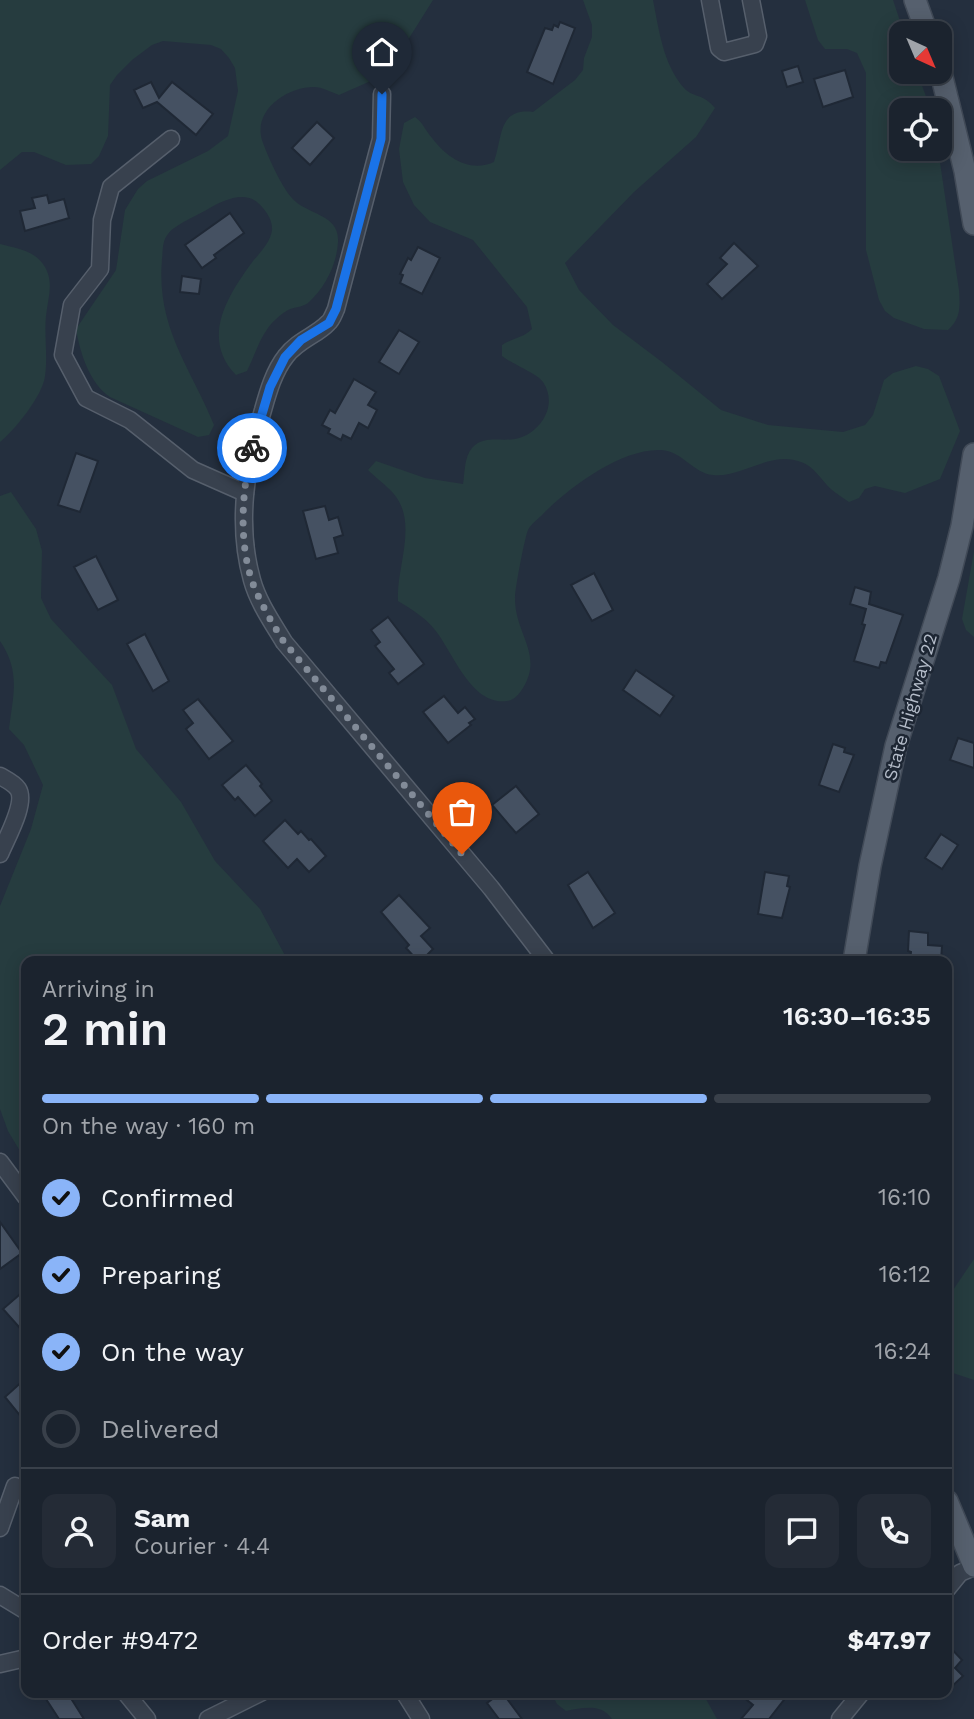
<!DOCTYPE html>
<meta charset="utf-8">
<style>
body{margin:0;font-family:"Work Sans",sans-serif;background:#242b36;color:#f1f3f6;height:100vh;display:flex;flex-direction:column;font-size:26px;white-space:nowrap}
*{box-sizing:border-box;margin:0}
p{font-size:23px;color:#a0a4aa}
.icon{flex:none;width:38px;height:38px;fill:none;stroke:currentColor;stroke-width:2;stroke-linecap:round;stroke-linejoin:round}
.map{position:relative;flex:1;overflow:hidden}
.details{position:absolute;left:21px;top:956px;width:931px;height:742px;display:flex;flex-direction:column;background:#1b232e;border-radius:14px;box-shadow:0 4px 18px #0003,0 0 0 2px #39404a}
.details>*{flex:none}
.needle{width:46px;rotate:136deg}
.tools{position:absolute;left:889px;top:21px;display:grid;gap:14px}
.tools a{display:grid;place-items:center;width:63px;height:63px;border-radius:14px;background:#1b232e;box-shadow:0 4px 18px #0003,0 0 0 2px #39404a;font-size:35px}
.pin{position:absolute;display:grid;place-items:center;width:60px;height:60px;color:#fff;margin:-72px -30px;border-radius:50% 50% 50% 0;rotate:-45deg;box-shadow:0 0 7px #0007}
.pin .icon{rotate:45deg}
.courier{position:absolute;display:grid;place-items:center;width:70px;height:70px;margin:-35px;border:5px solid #1a73e8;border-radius:50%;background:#fff;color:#222;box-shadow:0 2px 9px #0007}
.summary em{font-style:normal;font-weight:600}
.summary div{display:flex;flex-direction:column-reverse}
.summary{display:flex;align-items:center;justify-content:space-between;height:119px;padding:0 21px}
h1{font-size:46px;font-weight:600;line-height:52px}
.bar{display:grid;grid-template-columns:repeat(4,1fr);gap:10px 7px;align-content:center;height:84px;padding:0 21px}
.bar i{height:9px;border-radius:5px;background:#39404a}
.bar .selected{background:#8ab4f8}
.bar p{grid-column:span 4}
.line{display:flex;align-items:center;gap:18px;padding:0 21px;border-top:2px solid #39404a}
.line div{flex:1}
.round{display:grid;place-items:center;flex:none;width:74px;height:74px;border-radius:14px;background:#242b36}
ol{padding:0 21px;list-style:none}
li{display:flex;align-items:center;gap:21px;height:77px}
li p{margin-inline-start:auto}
li .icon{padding:7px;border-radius:50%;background:#8ab4f8;color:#111;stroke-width:4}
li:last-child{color:#a0a4aa}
li i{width:38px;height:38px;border:4px solid #39404a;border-radius:50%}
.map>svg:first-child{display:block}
</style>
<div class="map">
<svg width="974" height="1719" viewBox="0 0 974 1719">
<rect width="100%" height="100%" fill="#242f3e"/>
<g fill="#263c3f">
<path d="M0,0H433L396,59L382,76L339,95C331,92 322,87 314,87C287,87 253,110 262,140C267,155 281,185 291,197C305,215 340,213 338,242C337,264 325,288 308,303C303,307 294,307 288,310C282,313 272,322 268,328C259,340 254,357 247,371L236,375C200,338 228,295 253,261C260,253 271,241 272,230C273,220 265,209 258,203C244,190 222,201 208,209C198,215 174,225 168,234C162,241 163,251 162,259C156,328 190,366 214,425L209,435L198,437L110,397C90,384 80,353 76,329L116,270L125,210L138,189L147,181L208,151L228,136L238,91L235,68L229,58L221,49L211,45L163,41L152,45L132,60L117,75L110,85L108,136L99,156L91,164L66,165L34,152H22L0,170Z"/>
<path d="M583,0H653C659,30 663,64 684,88C693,98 703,93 715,108L696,137L634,192L565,263L579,290L613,325L662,362L721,410L768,425L843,432L865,425L873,415L884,380L893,373L916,366L928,369L939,376L960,431L940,479L905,493L875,486L865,489L859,498L849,502C843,498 837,494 832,490C822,481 814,466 801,462C771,450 742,478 713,475C693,473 682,451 661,450C622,448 568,488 543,514C538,519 531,524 528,530C525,536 515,589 515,597C514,633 544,654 523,688C519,694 515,700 507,701C471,706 453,652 435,630C425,617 411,609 398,601C396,567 419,522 393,493C386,485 376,478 368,470L376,461L425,478L463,484C465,473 464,457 472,448C484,434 503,443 519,438C542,431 558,404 543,382C538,374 512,364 502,356V345C513,338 523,338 532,329L527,307L473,240L430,222L414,205L403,182L399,149L404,123L415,117C424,124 425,130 432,138C447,158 470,173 494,162C503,136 498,108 533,112L575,80L583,70L584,58L592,37V25Z"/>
<path d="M805,0H893L904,33H901V72H917L931,110H901V149H938L959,290C960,307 961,318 948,330L924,329L894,318L885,311L879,300L866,250V73L857,53L847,49H825L818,40Z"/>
<path d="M0,244C15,248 33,250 43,264C55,281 48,297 46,316C44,335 48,356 45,376C43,395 15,430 0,442Z"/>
<path d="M11,492L36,529L42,551L41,598L51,619L112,685L136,749L181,802L215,861L260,909L288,961H26V1161L8,1131L0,1109V906L31,829L43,785L24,745L9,729C13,695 21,672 0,641V496Z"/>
<path d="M974,551V637L966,630L962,619Z"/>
<path d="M974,1259V1380L947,1371V1299Z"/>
<path d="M551,1692H702L717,1719H612C601,1703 583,1708 566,1711L557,1704Z"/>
</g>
<g fill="#455162" stroke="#1f2835" stroke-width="2">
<path d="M560,22L575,28L553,84L527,72L545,28L552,30L554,25L558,27Z"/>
<path d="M798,66L803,82L787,87L782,71Z"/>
<path d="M845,70L853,97L823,107L814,79Z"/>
<path d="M151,82L159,98L172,82L213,114L196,135L157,102L143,108L134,90Z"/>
<path d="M317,122L334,138L310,165L292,148Z"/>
<path d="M47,195L49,203L64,199L69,218L25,231L20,211L35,208L32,198Z"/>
<path d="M230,213L244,233L214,255L216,258L202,268L185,245Z"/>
<path d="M734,243L758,266L722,299L707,284L727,264L720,258Z"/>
<path d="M418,247L440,258L422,294L400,283L403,275L400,274L408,258L411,260Z"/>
<path d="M182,276L201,279L199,294L180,292Z"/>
<path d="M399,330L419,342L399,374L379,362Z"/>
<path d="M354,379L376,392L368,405L377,410L368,428L359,423L351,439L343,435L341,440L328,433L330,429L322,425L330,410L335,413Z"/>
<path d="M76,453L98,461L80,512L58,505Z"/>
<path d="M325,506L329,520L338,517L343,535L334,538L338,553L316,559L303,511Z"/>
<path d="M96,556L118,600L98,610L74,567Z"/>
<path d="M594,573L613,610L592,621L571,585Z"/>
<path d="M855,587L871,592L869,604L903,615L886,663L881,662L879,668L854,661L865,625L862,624L866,609L850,604Z"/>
<path d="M388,617L424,664L398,684L389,673L394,669L375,646L380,642L371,630Z"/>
<path d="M145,634L169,681L153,691L127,644Z"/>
<path d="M636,670L674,696L660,716L623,690Z"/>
<path d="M444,696L458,713L465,707L475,719L469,723L471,725L448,743L423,712Z"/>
<path d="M198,699L233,741L209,759L186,729L193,723L183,710Z"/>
<path d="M958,738L974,743V768L950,760Z"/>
<path d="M833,744L845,748L844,752L854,755L839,792L819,785Z"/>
<path d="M246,765L262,784L260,786L272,801L255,816L238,797L235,800L222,785Z"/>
<path d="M516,786L539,814L516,833L492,805Z"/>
<path d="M285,820L298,834L301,831L309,840L311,839L326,856L309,872L297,859L288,868L263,841Z"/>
<path d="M941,834L958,845L942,869L925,858Z"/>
<path d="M588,872L615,913L593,928L568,885Z"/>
<path d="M765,872L789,876L787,886L790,887L782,918L758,914Z"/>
<path d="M399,895L430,928L421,936L433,949L421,961H418L406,948L409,945L381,912Z"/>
<path d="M909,931L928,933V945L942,946L941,961H910L911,952L908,951Z"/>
<path d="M0,1222L22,1253L0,1269Z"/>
<path d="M26,1289V1320L19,1327L3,1309Z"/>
<path d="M26,1378V1423L5,1397Z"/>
<path d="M947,1644L962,1660L955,1668L963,1676L947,1691Z"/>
<path d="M57,1692H67L84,1719H59L46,1699Z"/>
<path d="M502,1692L522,1719H499L487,1703Z"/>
<path d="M737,1692H790L769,1719H741L753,1705Z"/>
</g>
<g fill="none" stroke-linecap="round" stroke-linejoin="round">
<defs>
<g id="minor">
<path d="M710,0L719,48L724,52L755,44L758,36L751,0"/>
<path d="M382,94L381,139L336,309C334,313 332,320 328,323C317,335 298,340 286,356C274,371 268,392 263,410C246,465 236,523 252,580C258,602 272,622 284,642L491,888L547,961"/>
<path d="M171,139L111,187L102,220L100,269L72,305L63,355L86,398L130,420L193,470L245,493"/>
<path d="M0,776C7,780 14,783 18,789C27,803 6,839 0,854"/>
<path d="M0,1162L26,1197"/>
<path d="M0,1528L15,1486"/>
<path d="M947,1589L960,1573L974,1567"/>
<path d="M0,1595L26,1611"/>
<path d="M0,1664L26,1658"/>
<path d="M125,1692L147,1719"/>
<path d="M404,1692L421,1719"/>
<path d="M208,1719L262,1692"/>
<path d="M840,1719L862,1692"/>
</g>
<g id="major">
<path d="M915,0L927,33"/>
<path d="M940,69L965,171L974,224"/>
<path d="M854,961L870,866L896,746L949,578L962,526L974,454"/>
<path d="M947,1501L974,1566"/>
</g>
</defs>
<use href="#minor" stroke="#565f6c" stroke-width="19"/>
<use href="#major" stroke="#414a57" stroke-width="24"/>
<use href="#minor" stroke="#38414e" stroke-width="16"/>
<use href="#major" stroke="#56606e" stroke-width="21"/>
</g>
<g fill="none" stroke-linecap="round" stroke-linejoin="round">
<path stroke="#828b98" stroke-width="7" stroke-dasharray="0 12.6" d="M252,448C242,490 238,542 253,584C261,604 272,623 284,642L462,854"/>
<path stroke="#1a73e8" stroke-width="9" d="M252,448L270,387L285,357L301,340L329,323L336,309L381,139L382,94"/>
</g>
<g text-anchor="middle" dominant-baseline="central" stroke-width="5" stroke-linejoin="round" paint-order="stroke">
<g font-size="18" fill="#b4bcc9" stroke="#1d2633">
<text transform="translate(910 707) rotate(-74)">State Highway 22</text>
</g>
</g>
</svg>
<div class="tools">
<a><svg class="needle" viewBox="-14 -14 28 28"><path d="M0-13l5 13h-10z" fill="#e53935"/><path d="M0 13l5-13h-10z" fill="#a0a4aa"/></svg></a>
<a><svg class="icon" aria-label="locate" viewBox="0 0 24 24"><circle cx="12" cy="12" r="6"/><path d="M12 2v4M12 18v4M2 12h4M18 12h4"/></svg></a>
</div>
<div class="pin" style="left:462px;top:854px;background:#ea580c"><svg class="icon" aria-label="bag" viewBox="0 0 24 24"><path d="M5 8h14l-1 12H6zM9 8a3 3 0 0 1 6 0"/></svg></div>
<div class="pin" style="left:382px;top:94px;background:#1f2937"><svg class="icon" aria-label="home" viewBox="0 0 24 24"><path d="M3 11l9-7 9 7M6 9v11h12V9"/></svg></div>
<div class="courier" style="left:252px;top:448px"><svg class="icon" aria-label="bike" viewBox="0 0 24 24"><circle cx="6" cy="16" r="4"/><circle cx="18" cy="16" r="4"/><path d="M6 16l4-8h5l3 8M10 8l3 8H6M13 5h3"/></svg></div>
<section class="details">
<div class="summary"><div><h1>2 min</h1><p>Arriving in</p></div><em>16:30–16:35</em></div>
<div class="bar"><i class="selected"></i><i class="selected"></i><i class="selected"></i><i></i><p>On the way · 160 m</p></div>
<ol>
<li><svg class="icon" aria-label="check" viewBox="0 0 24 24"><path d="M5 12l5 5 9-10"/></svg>Confirmed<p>16:10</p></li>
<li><svg class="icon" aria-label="check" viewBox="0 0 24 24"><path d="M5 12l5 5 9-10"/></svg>Preparing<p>16:12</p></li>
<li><svg class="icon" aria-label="check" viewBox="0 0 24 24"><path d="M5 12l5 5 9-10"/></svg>On the way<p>16:24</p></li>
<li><i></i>Delivered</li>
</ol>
<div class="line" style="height:126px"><a class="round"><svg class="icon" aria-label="person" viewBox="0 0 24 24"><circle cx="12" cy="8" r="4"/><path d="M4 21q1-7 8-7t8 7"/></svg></a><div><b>Sam</b><p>Courier · 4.4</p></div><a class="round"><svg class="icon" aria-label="chat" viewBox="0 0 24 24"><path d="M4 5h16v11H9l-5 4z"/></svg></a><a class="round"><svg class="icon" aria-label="phone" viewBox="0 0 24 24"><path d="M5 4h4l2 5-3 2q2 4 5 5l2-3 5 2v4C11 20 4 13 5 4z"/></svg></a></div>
<div class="line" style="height:91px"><div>Order #9472</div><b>$47.97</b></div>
</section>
</div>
